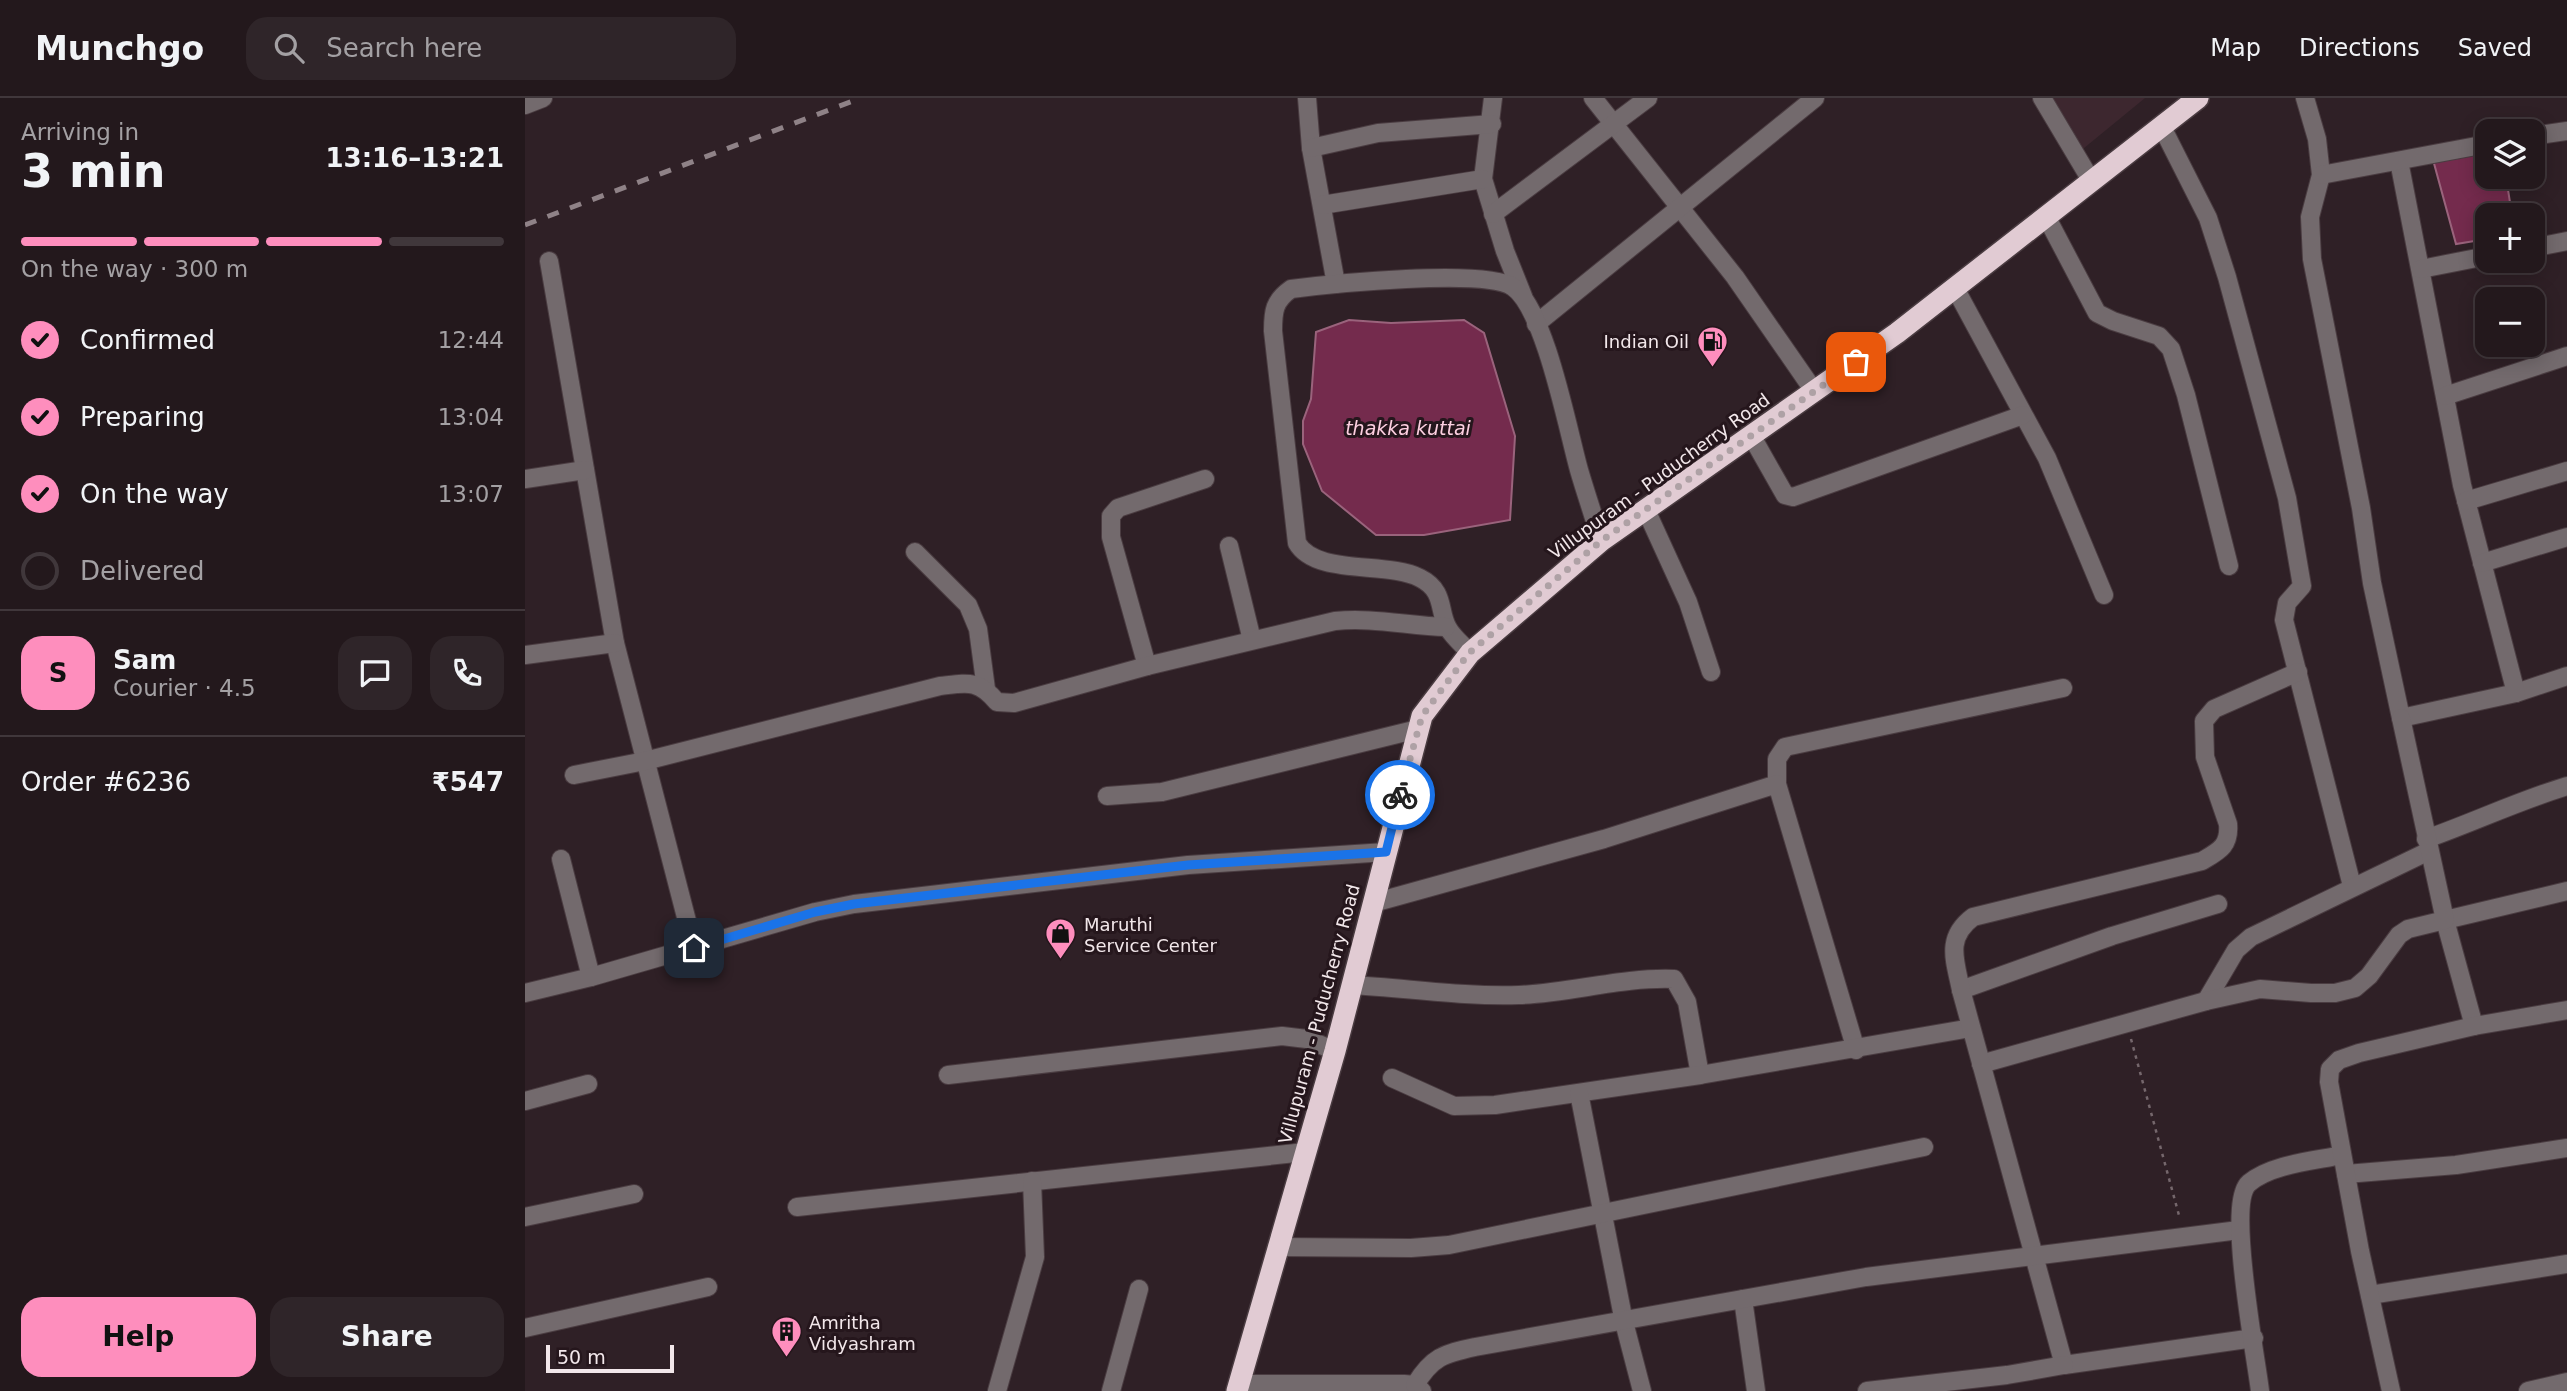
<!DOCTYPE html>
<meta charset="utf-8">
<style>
body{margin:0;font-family:"DejaVu Sans",sans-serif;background:#2f2529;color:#f1f3f6;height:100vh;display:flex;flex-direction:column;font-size:26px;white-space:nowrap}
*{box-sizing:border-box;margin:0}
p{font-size:23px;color:#a3a0a3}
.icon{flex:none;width:38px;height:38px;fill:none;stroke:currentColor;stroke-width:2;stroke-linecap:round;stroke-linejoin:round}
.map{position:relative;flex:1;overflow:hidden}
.sheet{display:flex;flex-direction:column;background:#23181c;width:525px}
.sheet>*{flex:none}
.controls{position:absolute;left:1950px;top:21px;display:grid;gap:14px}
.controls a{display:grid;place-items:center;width:70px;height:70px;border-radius:14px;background:#23181c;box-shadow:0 4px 18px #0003,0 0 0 2px #40373b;font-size:35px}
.scale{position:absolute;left:21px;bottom:18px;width:128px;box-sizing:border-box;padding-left:7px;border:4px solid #f2e7ea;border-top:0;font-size:19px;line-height:24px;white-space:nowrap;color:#f2e7ea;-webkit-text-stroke:5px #25161c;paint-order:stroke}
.pin{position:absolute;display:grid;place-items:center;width:60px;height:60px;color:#fff;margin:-30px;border-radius:14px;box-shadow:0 4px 10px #0006}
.courier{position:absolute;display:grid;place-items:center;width:70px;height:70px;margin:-35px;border:5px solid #1a73e8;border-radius:50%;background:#fff;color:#222;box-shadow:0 2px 9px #0007}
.head em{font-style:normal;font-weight:600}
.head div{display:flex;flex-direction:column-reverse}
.head{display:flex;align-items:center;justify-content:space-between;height:119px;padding:0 21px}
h1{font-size:46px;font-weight:600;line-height:52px}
.bar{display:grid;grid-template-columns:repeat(4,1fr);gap:10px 7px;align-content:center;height:84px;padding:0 21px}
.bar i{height:9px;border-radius:5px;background:#40373b}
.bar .selected{background:#fe8ebd}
.bar p{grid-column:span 4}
.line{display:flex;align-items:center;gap:18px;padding:0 21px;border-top:2px solid #40373b}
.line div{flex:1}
.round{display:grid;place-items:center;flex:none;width:74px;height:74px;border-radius:21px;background:#2f2529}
ol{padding:0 21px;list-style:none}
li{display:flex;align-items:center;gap:21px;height:77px}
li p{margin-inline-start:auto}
li .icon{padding:7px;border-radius:50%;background:#fe8ebd;color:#111;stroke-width:4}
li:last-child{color:#a3a0a3}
li i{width:38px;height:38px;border:4px solid #40373b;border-radius:50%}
.button{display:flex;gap:14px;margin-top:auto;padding:14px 21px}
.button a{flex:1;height:80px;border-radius:21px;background:#fe8ebd;color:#111;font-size:28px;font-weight:600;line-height:80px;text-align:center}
.button a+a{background:#2f2529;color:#f1f3f6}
header{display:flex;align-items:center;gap:42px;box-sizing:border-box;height:98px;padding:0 35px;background:#23181c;border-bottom:2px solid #40373b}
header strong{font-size:33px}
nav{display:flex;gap:38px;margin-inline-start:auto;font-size:24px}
.search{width:490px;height:63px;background:#2f2529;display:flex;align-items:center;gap:18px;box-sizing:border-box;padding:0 24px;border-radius:21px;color:#a3a0a3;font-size:26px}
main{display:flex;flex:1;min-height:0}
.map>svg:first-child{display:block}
</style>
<header>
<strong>Munchgo</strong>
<div class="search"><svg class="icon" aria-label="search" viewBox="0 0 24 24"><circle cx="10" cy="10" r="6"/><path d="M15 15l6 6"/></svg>Search here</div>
<nav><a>Map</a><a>Directions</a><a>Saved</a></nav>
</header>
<main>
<section class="sheet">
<div class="head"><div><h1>3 min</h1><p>Arriving in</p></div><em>13:16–13:21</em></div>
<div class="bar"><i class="selected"></i><i class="selected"></i><i class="selected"></i><i></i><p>On the way · 300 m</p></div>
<ol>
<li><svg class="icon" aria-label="check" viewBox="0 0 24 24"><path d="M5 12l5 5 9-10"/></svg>Confirmed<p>12:44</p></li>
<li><svg class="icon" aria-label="check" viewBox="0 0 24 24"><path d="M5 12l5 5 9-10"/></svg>Preparing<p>13:04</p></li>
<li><svg class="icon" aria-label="check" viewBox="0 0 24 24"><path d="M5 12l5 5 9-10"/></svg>On the way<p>13:07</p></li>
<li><i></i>Delivered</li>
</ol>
<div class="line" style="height:126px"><b class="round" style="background:#fe8ebd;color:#111">S</b><div><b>Sam</b><p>Courier · 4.5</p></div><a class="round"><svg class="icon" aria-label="chat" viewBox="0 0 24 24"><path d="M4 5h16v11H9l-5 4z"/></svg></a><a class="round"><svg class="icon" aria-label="phone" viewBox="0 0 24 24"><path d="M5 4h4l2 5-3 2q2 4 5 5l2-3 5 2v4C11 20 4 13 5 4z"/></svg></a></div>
<div class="line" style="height:91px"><div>Order #6236</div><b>₹547</b></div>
<div class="button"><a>Help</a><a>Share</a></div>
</section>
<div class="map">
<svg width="2042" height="1293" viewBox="0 0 2042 1293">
<rect width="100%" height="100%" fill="#2f2026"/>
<path fill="#3d272f" d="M1525,0H1620L1553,55Z"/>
<g fill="#742b4d" stroke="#9a637c" stroke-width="2">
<path d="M1962,50V79H1981L1987,117H1962V141L1931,146L1907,58Z"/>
<path d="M824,222L866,225L939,222L959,235L990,338L985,422L899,437H851L797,393L778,346V323L786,301L791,234Z"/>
</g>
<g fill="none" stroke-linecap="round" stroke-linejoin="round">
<defs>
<g id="minor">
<path d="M782,0L786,50L811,186"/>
<path d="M968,0L958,81L980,153L998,198"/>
<path d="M1068,0L1210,179L1289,293"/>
<path d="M1517,0L1567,84"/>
<path d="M1780,0L1792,41L1796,77L1785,119L1787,161L1836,410L1847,485L1876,620L1991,595L2042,578"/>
<path d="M0,7L18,0"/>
<path d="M1637,29L1683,120L1702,179L1762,400L1777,488L1762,505L1759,522L1827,788"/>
<path d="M2007,38L2042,33"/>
<path d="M786,50L853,35L967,26"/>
<path d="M1874,63L1937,387L1991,595"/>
<path d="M1796,77L1962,46"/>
<path d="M797,107L958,81"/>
<path d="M968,116L1123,0"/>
<path d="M1522,120L1572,215L1588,223L1634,238L1646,251L1661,297L1704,468"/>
<path d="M2007,150L2042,143"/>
<path d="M24,163L90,545L169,850"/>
<path d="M1896,171L1962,158"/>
<path d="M1430,190L1522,360L1579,497"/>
<path d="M1011,226L1290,0"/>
<path d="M1920,298L2042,258"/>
<path d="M1226,337L1260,397L1268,399L1498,317"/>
<path d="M0,381L60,372"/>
<path d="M1941,403L2042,373"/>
<path d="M1121,412L1163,504L1186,574"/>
<path d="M704,448L727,542"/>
<path d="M390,454L443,507L453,531L461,591"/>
<path d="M1957,465L2042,439"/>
<path d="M945,555C938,547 928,539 923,530C913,514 921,493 895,480C862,463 791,478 772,445L748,233C748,213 749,203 766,191C805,186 960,170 988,189C1020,211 1043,333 1054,372C1061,396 1069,419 1076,443"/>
<path d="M0,557L90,545"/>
<path d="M622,568L586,439V418L593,410L680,381"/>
<path d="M49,677L120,663L415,588C442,585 453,581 472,604L489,605L622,568L810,523C847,519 884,528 921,529"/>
<path d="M1252,686V661L1260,649L1538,590"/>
<path d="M582,698L637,694L893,631"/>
<path d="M1901,741C1949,724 1993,703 2042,688"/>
<path d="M36,761L66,879"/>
<path d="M848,805L1079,741L1252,686L1331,952"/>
<path d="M827,887C882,890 939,899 994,897C1046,895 1097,879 1149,881L1162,904L1175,977"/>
<path d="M1436,892L1587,838L1693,806"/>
<path d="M0,895L66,879L290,814L329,806L663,767L861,754"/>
<path d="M1681,903L1711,852L1726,839L1904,753"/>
<path d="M1949,928L1920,822L2042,793"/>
<path d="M1456,966L1681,903L1735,891L1786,895H1810L1830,890L1844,878L1874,837L1883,831L1920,822L1876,620"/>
<path d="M423,977L757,938L782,941L810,953"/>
<path d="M867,980L929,1008L970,1007L1175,977L1446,930"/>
<path d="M1054,995L1099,1224L1117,1293"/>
<path d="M0,1003L63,986"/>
<path d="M1821,1076L1931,1067L2042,1050"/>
<path d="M272,1109L780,1054"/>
<path d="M0,1119L109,1096"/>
<path d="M752,1149L886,1150L924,1147L1399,1049"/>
<path d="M1845,1197L2042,1166"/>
<path d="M1218,1201L1231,1293"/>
<path d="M0,1230L183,1189"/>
<path d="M1729,1240L1539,1267L1436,892C1430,862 1420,840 1448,819L1677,763C1694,753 1705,748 1703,726L1680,659L1679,623L1689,611L1773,574"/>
<path d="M714,1286H879L890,1287L897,1293"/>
<path d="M890,1287C907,1259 918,1256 950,1249L1341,1179L1714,1132"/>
<path d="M472,1293L510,1159L507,1083"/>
<path d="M586,1293L614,1191"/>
<path d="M1342,1293L1482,1277L1539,1267"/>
<path d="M1735,1293C1731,1258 1701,1105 1724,1085C1747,1066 1789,1063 1817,1057"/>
<path d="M1866,1293L1835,1153L1804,984L1805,971L1814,962L1834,955L1949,928L2042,912"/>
<path d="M2003,1293L2042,1284"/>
</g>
<path id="highway" d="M712,1293L810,953L897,618L945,555L1076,443L1372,235L1673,0"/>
</defs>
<use href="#minor" stroke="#4a3c41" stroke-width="20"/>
<use href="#highway" stroke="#4a3c41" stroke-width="24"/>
<path stroke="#75676c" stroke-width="2.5" stroke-dasharray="3.5 5" stroke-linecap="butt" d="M1606,941L1655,1121"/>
<use href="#minor" stroke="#736a6d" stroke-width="18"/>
<use href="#highway" stroke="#e1cbd3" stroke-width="21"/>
<path stroke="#8f8287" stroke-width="5" stroke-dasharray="12 12" stroke-linecap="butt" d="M0,127L336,0"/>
</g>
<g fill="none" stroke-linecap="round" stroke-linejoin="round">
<path stroke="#aea1a5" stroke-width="7" stroke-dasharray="0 12.6" d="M875,697L897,618L944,555L1076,443L1331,264"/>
<path stroke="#1a73e8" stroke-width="9" d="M169,850L290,814L329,806L663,767L861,754L875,697"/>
</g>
<defs>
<symbol id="fuel-pin" viewBox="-11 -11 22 30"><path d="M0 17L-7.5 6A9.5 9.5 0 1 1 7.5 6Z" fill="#fe8ebd" stroke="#25161c"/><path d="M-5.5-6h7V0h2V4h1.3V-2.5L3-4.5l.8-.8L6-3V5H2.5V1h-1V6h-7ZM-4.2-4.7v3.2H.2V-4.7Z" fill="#111"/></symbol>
<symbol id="shop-pin" viewBox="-11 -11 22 30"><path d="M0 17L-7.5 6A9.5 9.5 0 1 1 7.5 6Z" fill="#fe8ebd" stroke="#25161c"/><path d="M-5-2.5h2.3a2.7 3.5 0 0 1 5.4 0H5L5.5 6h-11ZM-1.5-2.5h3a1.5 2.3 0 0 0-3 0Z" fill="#111"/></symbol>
<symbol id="building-pin" viewBox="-11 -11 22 30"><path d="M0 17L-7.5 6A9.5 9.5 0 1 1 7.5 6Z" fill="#fe8ebd" stroke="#25161c"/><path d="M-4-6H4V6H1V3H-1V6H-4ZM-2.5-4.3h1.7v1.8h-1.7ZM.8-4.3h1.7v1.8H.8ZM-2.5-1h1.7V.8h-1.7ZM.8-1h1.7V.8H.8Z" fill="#111"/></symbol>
</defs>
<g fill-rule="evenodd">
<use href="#fuel-pin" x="1170" y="226" width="35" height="47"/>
<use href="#shop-pin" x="518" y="818" width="35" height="47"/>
<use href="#building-pin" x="244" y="1216" width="35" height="47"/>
</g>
<g text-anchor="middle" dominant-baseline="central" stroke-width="6" stroke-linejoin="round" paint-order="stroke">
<g font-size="18" fill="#f2e7ea" stroke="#25161c" text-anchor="start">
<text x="1164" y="243" text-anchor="end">Indian Oil</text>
<text x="559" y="826">Maruthi<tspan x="559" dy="21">Service Center</tspan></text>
<text x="284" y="1224">Amritha<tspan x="284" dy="21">Vidyashram</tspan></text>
</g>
<g font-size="18" fill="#f2e7ea" stroke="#25161c">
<text transform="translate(1134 378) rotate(-36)">Villupuram - Puducherry Road</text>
<text transform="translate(794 916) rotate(-75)">Villupuram - Puducherry Road</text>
</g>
<g font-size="19" font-style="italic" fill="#fdcfe0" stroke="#25161c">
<text x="883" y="330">thakka kuttai</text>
</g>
</g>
</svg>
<div class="controls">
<a><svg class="icon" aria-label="layers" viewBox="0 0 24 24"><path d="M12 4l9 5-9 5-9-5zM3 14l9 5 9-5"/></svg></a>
<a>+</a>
<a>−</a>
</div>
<div class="scale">50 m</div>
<div class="pin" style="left:1331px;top:264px;background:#ea580c"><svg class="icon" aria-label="bag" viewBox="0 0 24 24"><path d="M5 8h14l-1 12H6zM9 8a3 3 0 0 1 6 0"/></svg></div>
<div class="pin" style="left:169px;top:850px;background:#1f2937"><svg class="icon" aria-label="home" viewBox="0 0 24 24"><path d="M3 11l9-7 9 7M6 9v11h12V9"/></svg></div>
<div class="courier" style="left:875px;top:697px"><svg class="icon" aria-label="bike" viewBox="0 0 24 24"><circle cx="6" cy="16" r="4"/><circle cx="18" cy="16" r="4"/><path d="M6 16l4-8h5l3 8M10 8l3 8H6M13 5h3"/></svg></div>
</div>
</main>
